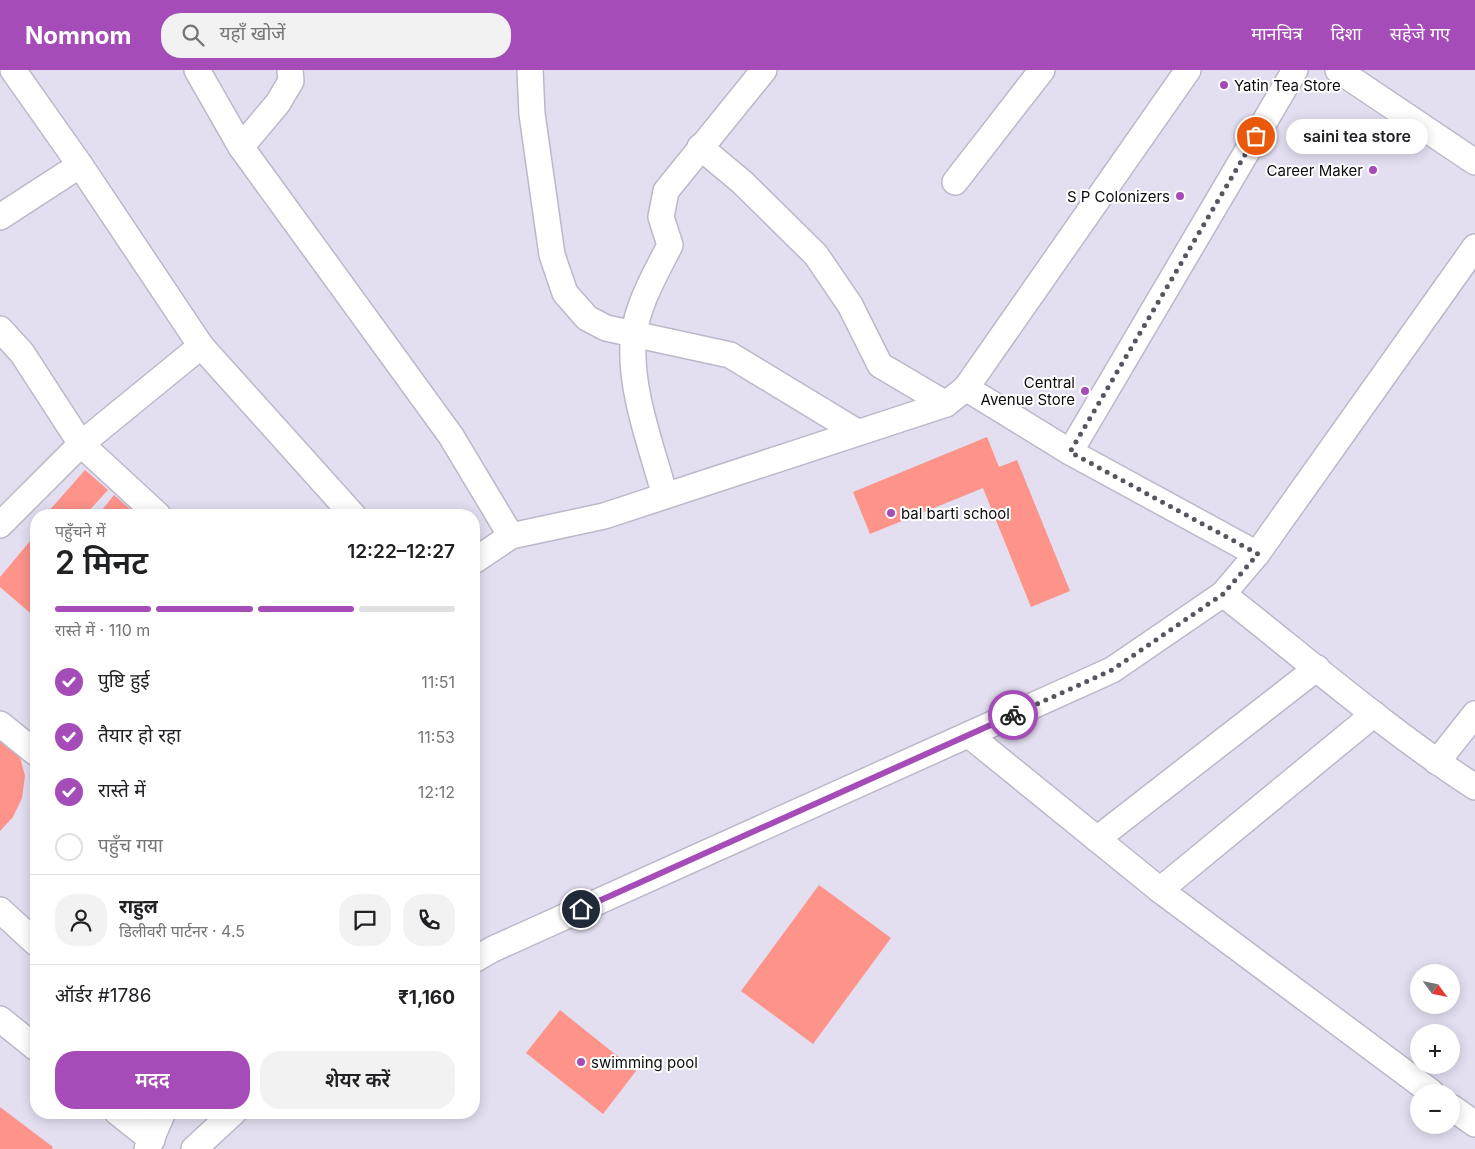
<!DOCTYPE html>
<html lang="hi">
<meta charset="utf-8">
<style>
body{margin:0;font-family:Inter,"Noto Sans Devanagari",sans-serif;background:#f2f2f2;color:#202124;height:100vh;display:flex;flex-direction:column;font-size:19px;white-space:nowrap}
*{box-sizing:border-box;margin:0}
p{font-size:16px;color:#757577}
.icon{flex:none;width:28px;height:28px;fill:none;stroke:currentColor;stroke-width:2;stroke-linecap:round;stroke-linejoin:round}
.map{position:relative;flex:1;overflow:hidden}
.panel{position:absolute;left:30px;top:439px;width:450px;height:610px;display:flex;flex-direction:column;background:#fff;border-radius:20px;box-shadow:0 2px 12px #0003}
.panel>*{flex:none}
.needle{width:32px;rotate:123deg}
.buttons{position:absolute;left:1410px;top:894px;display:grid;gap:10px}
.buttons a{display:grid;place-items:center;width:50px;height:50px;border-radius:50%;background:#fff;box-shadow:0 2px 12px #0003;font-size:25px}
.pin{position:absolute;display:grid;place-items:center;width:42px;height:42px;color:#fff;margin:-21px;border:2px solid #fff;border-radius:50%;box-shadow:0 1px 5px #0007}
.courier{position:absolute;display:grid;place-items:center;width:50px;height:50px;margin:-25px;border:4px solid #a54cb8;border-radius:50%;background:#fff;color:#222;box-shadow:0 1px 6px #0007}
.bubble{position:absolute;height:35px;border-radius:18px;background:#fff;box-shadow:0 2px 12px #0003;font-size:16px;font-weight:600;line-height:35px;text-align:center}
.head em{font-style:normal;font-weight:600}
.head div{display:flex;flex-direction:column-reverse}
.head{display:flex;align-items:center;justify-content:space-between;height:85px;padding:0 25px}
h1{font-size:32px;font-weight:600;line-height:38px}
.bar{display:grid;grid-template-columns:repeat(4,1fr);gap:8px 5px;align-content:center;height:60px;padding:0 25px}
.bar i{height:6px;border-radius:4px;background:#e0e0e0}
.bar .current{background:#a54cb8}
.bar p{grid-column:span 4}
.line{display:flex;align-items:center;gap:12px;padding:0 25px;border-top:1px solid #e0e0e0}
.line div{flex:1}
.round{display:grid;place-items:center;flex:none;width:52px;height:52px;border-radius:20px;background:#f2f2f2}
ol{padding:0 25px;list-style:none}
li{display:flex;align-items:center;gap:15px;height:55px}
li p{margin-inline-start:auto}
li .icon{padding:5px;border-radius:50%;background:#a54cb8;color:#fff;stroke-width:4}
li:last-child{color:#757577}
li i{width:28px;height:28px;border:2px solid #e0e0e0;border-radius:50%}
.primary-button{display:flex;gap:10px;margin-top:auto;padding:10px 25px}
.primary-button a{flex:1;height:58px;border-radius:20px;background:#a54cb8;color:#fff;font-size:20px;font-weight:600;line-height:58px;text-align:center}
.primary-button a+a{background:#f2f2f2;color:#202124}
header{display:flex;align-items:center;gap:30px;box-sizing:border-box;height:70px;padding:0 25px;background:#a54cb8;color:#fff}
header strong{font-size:24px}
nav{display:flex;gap:28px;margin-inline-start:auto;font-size:18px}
.search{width:350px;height:45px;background:#f2f2f2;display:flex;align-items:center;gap:12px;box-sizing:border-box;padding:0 18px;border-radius:20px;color:#757577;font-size:19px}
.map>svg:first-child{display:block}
</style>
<header>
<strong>Nomnom</strong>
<div class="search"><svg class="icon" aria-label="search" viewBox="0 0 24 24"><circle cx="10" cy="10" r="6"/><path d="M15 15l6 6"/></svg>यहाँ खोजें</div>
<nav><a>मानचित्र</a><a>दिशा</a><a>सहेजे गए</a></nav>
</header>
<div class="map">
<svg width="1475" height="1079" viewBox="0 0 1475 1079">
<rect width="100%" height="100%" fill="#e3dff1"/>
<g fill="#fd9389">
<path d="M987,367L999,397L1017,390L1070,521L1031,537L983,418L870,464L853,422Z"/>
<path d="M85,400L108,420L85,445H51L48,442Z"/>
<path d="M114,425L137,445H98Z"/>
<path d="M36,464V548L0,517V507Z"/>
<path d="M0,662L10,670L20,687L25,706L22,728L13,747L0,761Z"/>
<path d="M819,815L891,868L813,974L741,921Z"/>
<path d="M560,940L636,1001L603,1044L526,983Z"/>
<path d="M0,1037L53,1077L52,1079H0Z"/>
</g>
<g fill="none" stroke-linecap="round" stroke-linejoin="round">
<defs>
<g id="minor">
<path d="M13,0L80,95L201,276L353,445"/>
<path d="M197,0L241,77L451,366L511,466"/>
<path d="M530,0L532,44L552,185L565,223L587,248L606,258L730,285L857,362"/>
<path d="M1338,0L1475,92"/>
<path d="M241,77L278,33L291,11L290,0"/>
<path d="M700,77L742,112L816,185L850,235L880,295L946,334"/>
<path d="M955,112L1042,0"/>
<path d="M0,147L80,95"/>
<path d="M0,259L22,283L81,374L158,445"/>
<path d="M966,318L1188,0"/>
<path d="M1070,382L1295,0"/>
<path d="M665,426C652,378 627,314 634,264C638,233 656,203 670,175L661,147L666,121L764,0"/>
<path d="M0,455L81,374L201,276"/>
<path d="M474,491L511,466L604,446L946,334L966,318L1070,382L1257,484"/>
<path d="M1223,524C1306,589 1386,659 1475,717"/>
<path d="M0,654L36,683"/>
<path d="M969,665L1160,820L1431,1022"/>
<path d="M1437,692L1475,644"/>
<path d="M1097,769L1317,598"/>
<path d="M1160,820L1374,644"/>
<path d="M0,840L36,873"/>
<path d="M474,890L493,879L1112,600L1223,524L1257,484L1475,177"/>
<path d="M0,949L36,978"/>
<path d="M1451,1037L1475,1054"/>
<path d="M117,1042L152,1070"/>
<path d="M147,1079L163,1042"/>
<path d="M194,1079L234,1042"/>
</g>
</defs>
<use href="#minor" stroke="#bcb8c9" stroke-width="28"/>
<use href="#minor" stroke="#fff" stroke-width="25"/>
</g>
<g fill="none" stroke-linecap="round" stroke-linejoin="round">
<path stroke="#57555f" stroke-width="5" stroke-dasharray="0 9" d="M1013,645L1112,600L1223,524L1258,484L1070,382L1256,66"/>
<path stroke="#a54cb8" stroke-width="6" d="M581,839L1013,645"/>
</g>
<g fill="#a54cb8" stroke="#fff" stroke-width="2">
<circle cx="1224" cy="15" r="5"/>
<circle cx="1373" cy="100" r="5"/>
<circle cx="1180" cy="126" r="5"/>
<circle cx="1085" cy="321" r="5"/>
<circle cx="891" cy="443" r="5"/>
<circle cx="581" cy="992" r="5"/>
</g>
<g text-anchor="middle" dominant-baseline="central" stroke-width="4" stroke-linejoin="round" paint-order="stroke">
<g font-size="15" fill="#0c0b10" stroke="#fff" text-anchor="start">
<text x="1234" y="15">Yatin Tea Store</text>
<text x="1363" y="100" text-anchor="end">Career Maker</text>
<text x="1170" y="126" text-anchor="end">S P Colonizers</text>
<text x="1075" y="312" text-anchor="end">Central<tspan x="1075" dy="17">Avenue Store</tspan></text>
<text x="901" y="443">bal barti school</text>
<text x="591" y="992">swimming pool</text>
</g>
</g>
</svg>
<div class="buttons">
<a><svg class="needle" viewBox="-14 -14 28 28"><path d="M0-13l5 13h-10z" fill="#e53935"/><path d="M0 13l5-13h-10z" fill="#757577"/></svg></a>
<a>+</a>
<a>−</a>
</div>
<div class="pin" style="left:1256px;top:66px;background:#ea580c"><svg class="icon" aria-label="bag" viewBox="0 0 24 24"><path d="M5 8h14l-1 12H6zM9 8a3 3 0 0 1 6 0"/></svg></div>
<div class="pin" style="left:581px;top:839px;background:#1f2937"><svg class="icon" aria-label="home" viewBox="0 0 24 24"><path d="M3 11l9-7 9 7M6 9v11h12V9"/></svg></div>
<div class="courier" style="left:1013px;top:645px"><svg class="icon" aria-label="bike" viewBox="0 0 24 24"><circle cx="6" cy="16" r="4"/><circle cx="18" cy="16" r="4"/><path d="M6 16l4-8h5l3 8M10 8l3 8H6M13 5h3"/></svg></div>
<div class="bubble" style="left:1286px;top:49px;width:142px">saini tea store</div>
<section class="panel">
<div class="head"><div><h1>2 मिनट</h1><p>पहुँचने में</p></div><em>12:22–12:27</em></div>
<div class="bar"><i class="current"></i><i class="current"></i><i class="current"></i><i></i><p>रास्ते में · 110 m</p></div>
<ol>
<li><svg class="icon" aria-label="check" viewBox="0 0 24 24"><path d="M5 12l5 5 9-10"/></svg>पुष्टि हुई<p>11:51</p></li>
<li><svg class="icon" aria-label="check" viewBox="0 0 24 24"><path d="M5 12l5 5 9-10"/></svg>तैयार हो रहा<p>11:53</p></li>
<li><svg class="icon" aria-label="check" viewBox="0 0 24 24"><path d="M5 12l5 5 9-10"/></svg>रास्ते में<p>12:12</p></li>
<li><i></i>पहुँच गया</li>
</ol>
<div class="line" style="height:90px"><a class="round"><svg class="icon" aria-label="person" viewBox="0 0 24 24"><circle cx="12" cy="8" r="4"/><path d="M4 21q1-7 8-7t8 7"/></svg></a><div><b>राहुल</b><p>डिलीवरी पार्टनर · 4.5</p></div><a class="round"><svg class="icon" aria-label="chat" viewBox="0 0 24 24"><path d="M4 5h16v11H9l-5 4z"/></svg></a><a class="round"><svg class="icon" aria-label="phone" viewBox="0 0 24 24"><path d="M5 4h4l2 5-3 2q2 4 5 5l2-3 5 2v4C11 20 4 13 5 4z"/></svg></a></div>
<div class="line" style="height:65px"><div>ऑर्डर #1786</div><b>₹1,160</b></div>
<div class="primary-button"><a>मदद</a><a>शेयर करें</a></div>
</section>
</div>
